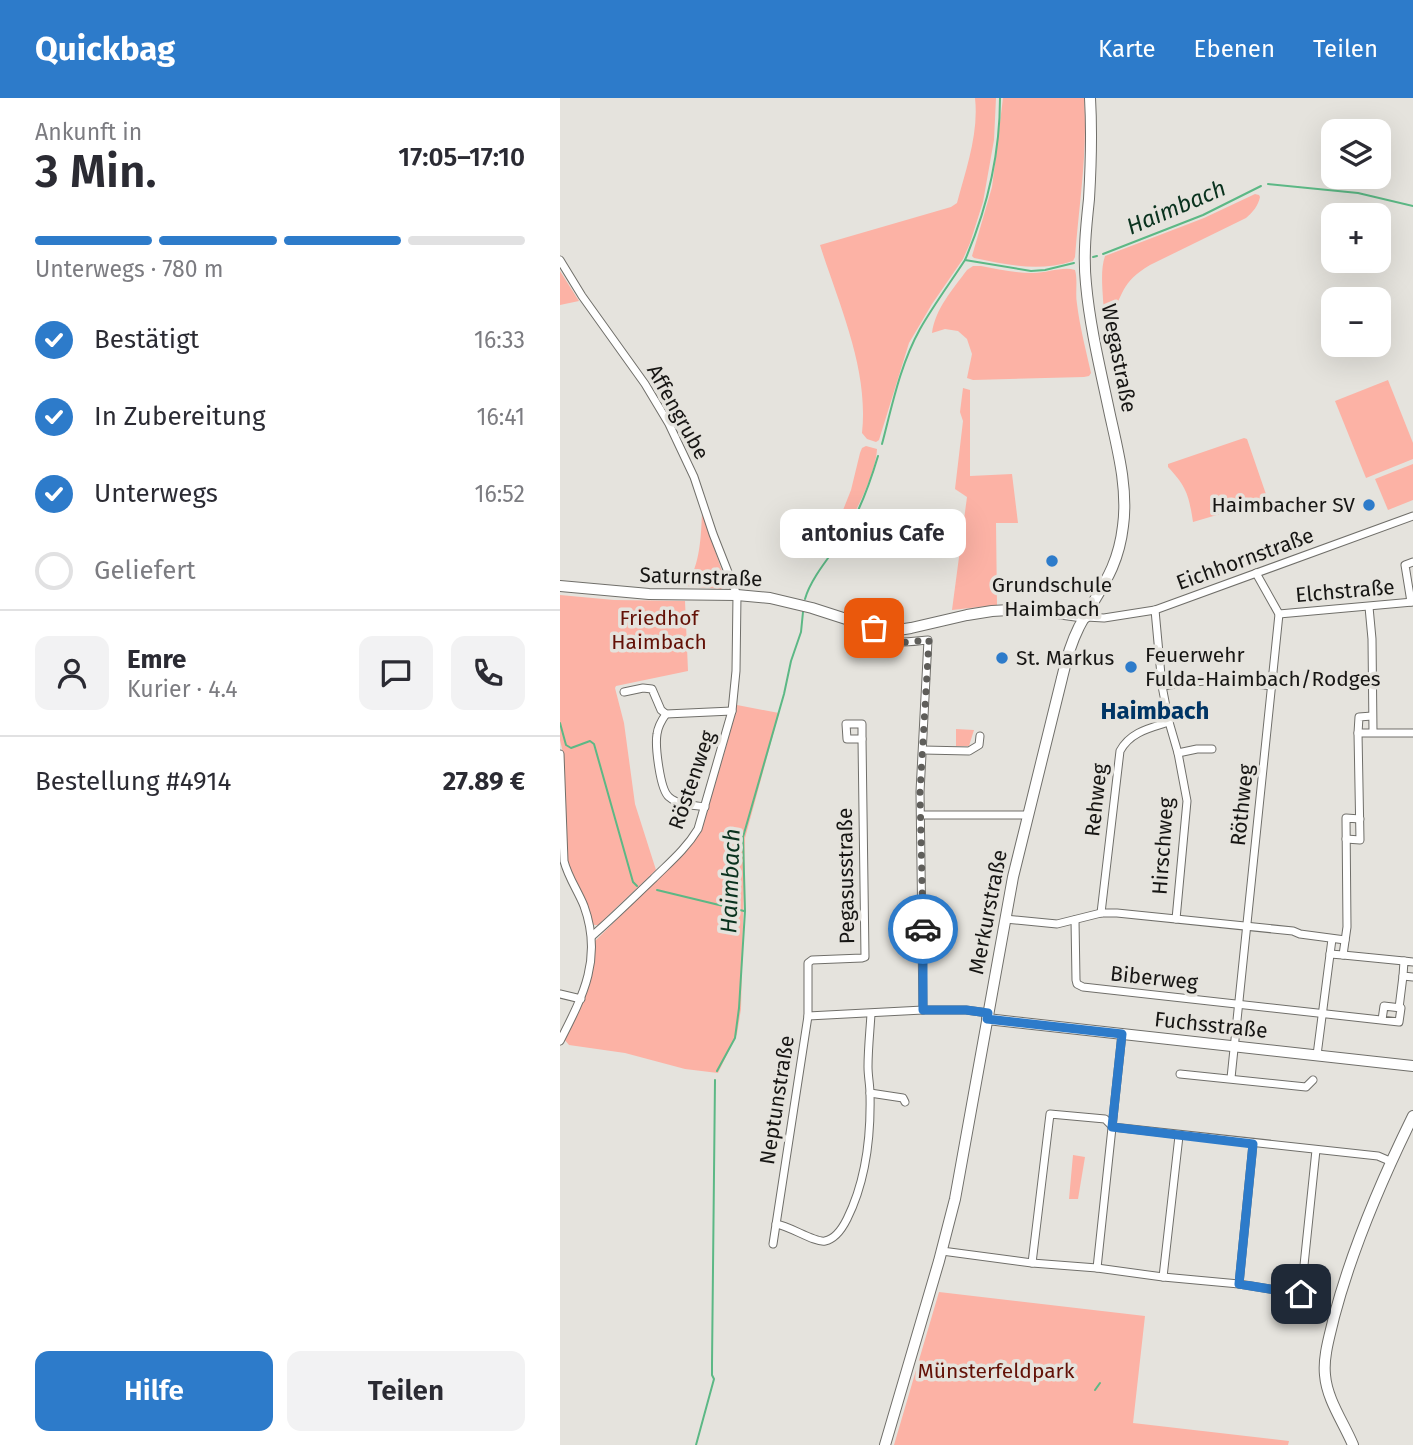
<!DOCTYPE html>
<html lang="de">
<meta charset="utf-8">
<style>
body{margin:0;font-family:"Fira Sans",sans-serif;background:#f2f2f3;color:#2b2b33;height:100vh;display:flex;flex-direction:column;font-size:26px;white-space:nowrap}
*{box-sizing:border-box;margin:0}
p{font-size:23px;color:#7c7c81}
.icon{flex:none;width:38px;height:38px;fill:none;stroke:currentColor;stroke-width:2;stroke-linecap:round;stroke-linejoin:round}
.map{position:relative;flex:1;overflow:hidden}
.details{display:flex;flex-direction:column;background:#fff;width:560px}
.details>*{flex:none}
.fabs{position:absolute;left:761px;top:21px;display:grid;gap:14px}
.fabs a{display:grid;place-items:center;width:70px;height:70px;border-radius:14px;background:#fff;box-shadow:0 7px 28px #0002;font-size:35px}
.pin{position:absolute;display:grid;place-items:center;width:60px;height:60px;color:#fff;margin:-30px;border-radius:14px;box-shadow:0 4px 10px #0006}
.courier{position:absolute;display:grid;place-items:center;width:70px;height:70px;margin:-35px;border:5px solid #2d7bca;border-radius:50%;background:#fff;color:#222;box-shadow:0 2px 9px #0007}
.bubble{position:absolute;height:49px;border-radius:14px;background:#fff;box-shadow:0 7px 28px #0002;font-size:23px;font-weight:600;line-height:49px;text-align:center}
.overview em{font-style:normal;font-weight:600}
.overview div{display:flex;flex-direction:column-reverse}
.overview{display:flex;align-items:center;justify-content:space-between;height:119px;padding:0 35px}
h1{font-size:46px;font-weight:600;line-height:52px}
.bar{display:grid;grid-template-columns:repeat(4,1fr);gap:10px 7px;align-content:center;height:84px;padding:0 35px}
.bar i{height:9px;border-radius:5px;background:#e1e1e2}
.bar .active{background:#2d7bca}
.bar p{grid-column:span 4}
.line{display:flex;align-items:center;gap:18px;padding:0 35px;border-top:2px solid #e1e1e2}
.line div{flex:1}
.round{display:grid;place-items:center;flex:none;width:74px;height:74px;border-radius:14px;background:#f2f2f3}
ol{padding:0 35px;list-style:none}
li{display:flex;align-items:center;gap:21px;height:77px}
li p{margin-inline-start:auto}
li .icon{padding:7px;border-radius:50%;background:#2d7bca;color:#fff;stroke-width:4}
li:last-child{color:#7c7c81}
li i{width:38px;height:38px;border:4px solid #e1e1e2;border-radius:50%}
.primary-button{display:flex;gap:14px;margin-top:auto;padding:14px 35px}
.primary-button a{flex:1;height:80px;border-radius:14px;background:#2d7bca;color:#fff;font-size:28px;font-weight:600;line-height:80px;text-align:center}
.primary-button a+a{background:#f2f2f3;color:#2b2b33}
header{display:flex;align-items:center;gap:42px;box-sizing:border-box;height:98px;padding:0 35px;background:#2d7bca;color:#fff}
header strong{font-size:33px}
nav{display:flex;gap:38px;margin-inline-start:auto;font-size:24px}
main{display:flex;flex:1;min-height:0}
.map>svg:first-child{display:block}
</style>
<header>
<strong>Quickbag</strong>
<nav><a>Karte</a><a>Ebenen</a><a>Teilen</a></nav>
</header>
<main>
<section class="details">
<div class="overview"><div><h1>3 Min.</h1><p>Ankunft in</p></div><em>17:05–17:10</em></div>
<div class="bar"><i class="active"></i><i class="active"></i><i class="active"></i><i></i><p>Unterwegs · 780 m</p></div>
<ol>
<li><svg class="icon" aria-label="check" viewBox="0 0 24 24"><path d="M5 12l5 5 9-10"/></svg>Bestätigt<p>16:33</p></li>
<li><svg class="icon" aria-label="check" viewBox="0 0 24 24"><path d="M5 12l5 5 9-10"/></svg>In Zubereitung<p>16:41</p></li>
<li><svg class="icon" aria-label="check" viewBox="0 0 24 24"><path d="M5 12l5 5 9-10"/></svg>Unterwegs<p>16:52</p></li>
<li><i></i>Geliefert</li>
</ol>
<div class="line" style="height:126px"><a class="round"><svg class="icon" aria-label="person" viewBox="0 0 24 24"><circle cx="12" cy="8" r="4"/><path d="M4 21q1-7 8-7t8 7"/></svg></a><div><b>Emre</b><p>Kurier · 4.4</p></div><a class="round"><svg class="icon" aria-label="chat" viewBox="0 0 24 24"><path d="M4 5h16v11H9l-5 4z"/></svg></a><a class="round"><svg class="icon" aria-label="phone" viewBox="0 0 24 24"><path d="M5 4h4l2 5-3 2q2 4 5 5l2-3 5 2v4C11 20 4 13 5 4z"/></svg></a></div>
<div class="line" style="height:91px"><div>Bestellung #4914</div><b>27.89 €</b></div>
<div class="primary-button"><a>Hilfe</a><a>Teilen</a></div>
</section>
<div class="map">
<svg width="853" height="1347" viewBox="0 0 853 1347">
<rect width="100%" height="100%" fill="#e5e3dd"/>
<g fill="#fcb2a5">
<path d="M415,0H436L434,42L423,104L410,145L403,161L372,206L349,245L319,342L316,344L307,341L302,335C309,271 279,207 260,147L391,109L397,105C406,71 419,35 415,0Z"/>
<path d="M443,0H524C528,53 519,106 515,159L513,163C479,174 448,167 414,160L412,158L432,89Z"/>
<path d="M695,96L699,97L700,99C698,108 693,114 686,120L590,167C560,185 564,196 549,222L544,220C544,202 539,175 545,158L644,120Z"/>
<path d="M413,168H421C437,171 454,175 471,175C485,176 502,168 515,172C518,182 515,195 517,206C520,230 526,252 531,275L529,278L524,279L413,282L407,280L412,256L407,241L398,233L385,231L372,235C375,211 393,191 407,172Z"/>
<path d="M0,173L19,203L0,207Z"/>
<path d="M828,282L853,345V361L806,380L775,303Z"/>
<path d="M403,290L410,292V378L452,376L458,425H436L437,507L392,512L407,399L395,391L403,323L400,314Z"/>
<path d="M684,340L687,341L708,402L633,424C629,398 627,389 608,369V366Z"/>
<path d="M306,348L317,351C316,376 290,430 273,447L270,445L291,392L300,355L302,350Z"/>
<path d="M853,366V402L828,412L815,381Z"/>
<path d="M142,414L166,485L164,489L161,491L127,488C140,464 141,441 142,414Z"/>
<path d="M0,497L54,502L125,503L128,573L56,588L55,590L64,625L75,706L96,772L38,827H34L31,824L7,764L3,655L0,642Z"/>
<path d="M177,607L219,615L185,740L181,911L177,936L158,975L125,971L65,955L9,947L4,941L25,897L31,881L35,843L127,752L140,736L166,649Z"/>
<path d="M396,631L414,632L409,648H396Z"/>
<path d="M513,1057L525,1059L518,1101H509Z"/>
<path d="M379,1194L585,1218L573,1325L729,1343L728,1347H334Z"/>
</g>
<g fill="none" stroke-linecap="round" stroke-linejoin="round">
<g stroke="#5cb885" stroke-width="2">
<path d="M708,86L798,95L853,108"/>
<path d="M543,156L643,117L701,88"/>
<path d="M533,159L537,158"/>
<path d="M405,162C427,111 440,55 440,0"/>
<path d="M322,346C332,308 340,267 360,231C373,208 390,185 405,162L471,173L485,172L514,165"/>
<path d="M245,501C251,479 273,455 286,435C301,411 310,385 318,358"/>
<path d="M0,625L6,647L11,650L30,643L34,646L73,784L77,788"/>
<path d="M97,792L184,813"/>
<path d="M157,973L175,940L179,910L185,813L183,739L224,596L231,563L241,534L243,514"/>
<path d="M535,1292L540,1285"/>
<path d="M136,1347L154,1281L152,1277V1265L155,982"/>
</g>
<defs>
<g id="street">
<path d="M0,162L22,198L85,286L109,326L134,379L153,436L177,497L176,573L172,613L138,731C126,751 109,765 93,781C73,800 53,820 32,838"/>
<path d="M851,504L845,467L853,464"/>
<path d="M809,509L812,541L813,634"/>
<path d="M595,512L602,588L609,624L618,655L627,703L616,821"/>
<path d="M719,516L853,504"/>
<path d="M526,519L544,520L595,512L853,418"/>
<path d="M314,530C318,551 353,543 368,542L360,694L363,912"/>
<path d="M602,588L631,584L661,582L713,588"/>
<path d="M64,594L83,590L92,591L101,612L106,616L172,613"/>
<path d="M106,616C101,623 98,628 97,636C95,648 100,692 109,699C118,707 133,707 145,709"/>
<path d="M812,618L799,619L798,635H853"/>
<path d="M286,626H302V641H287Z"/>
<path d="M363,652L409,653L419,647L420,638"/>
<path d="M618,655L637,651H652"/>
<path d="M0,656L4,763C8,779 18,793 24,808C43,860 23,898 0,943"/>
<path d="M361,717H468"/>
<path d="M786,741L800,742L798,635"/>
<path d="M541,815L560,653C570,634 590,630 609,624"/>
<path d="M445,821L497,826L541,815H557L733,833L740,836L785,842"/>
<path d="M515,822L516,882L517,886L523,889L839,924L841,910L824,908L822,922"/>
<path d="M770,856L783,857L787,829L786,720L800,721"/>
<path d="M783,857L844,863"/>
<path d="M853,864L844,863L843,878L853,879"/>
<path d="M0,896L21,901"/>
<path d="M839,910L843,878"/>
<path d="M248,918L363,912H406L428,915"/>
<path d="M757,957L772,841"/>
<path d="M620,976L746,989L753,982"/>
<path d="M671,980L719,516L696,475"/>
<path d="M310,995L343,1000L345,1004"/>
<path d="M553,1029L818,1058L832,1064"/>
<path d="M216,1126C230,1128 255,1145 265,1143C275,1141 283,1129 287,1121C306,1083 311,1038 310,996C310,987 308,978 308,969C308,951 310,933 311,916"/>
<path d="M213,1146L248,918V865L252,862L302,860L305,859L302,641"/>
<path d="M382,1153L472,1165L537,1170L603,1179L679,1186L741,1196L756,1052"/>
<path d="M472,1165L490,1016L545,1021L553,1029"/>
<path d="M537,1170L562,936"/>
<path d="M603,1179L619,1038"/>
<path d="M679,1186L693,1046"/>
</g>
<g id="secondary">
<path d="M0,488L89,496L177,497L210,500L252,510L314,530L332,533L351,530L407,517L432,513L469,511L526,519"/>
<path d="M427,921L853,968"/>
<path d="M325,1347L379,1163L395,1101L453,779L502,580C506,562 511,545 519,529C539,492 558,472 563,428C568,391 558,353 550,317C541,274 530,230 526,186C523,158 526,129 529,101C531,67 532,34 530,0"/>
<path d="M793,1347C784,1325 767,1302 765,1277C763,1258 770,1237 774,1219C792,1151 822,1081 853,1018"/>
</g>
</defs>
<use href="#street" stroke="#706f6a" stroke-width="9"/>
<use href="#secondary" stroke="#706f6a" stroke-width="12"/>
<use href="#street" stroke="#fff" stroke-width="7"/>
<use href="#secondary" stroke="#fff" stroke-width="10"/>
</g>
<g fill="none" stroke-linecap="round" stroke-linejoin="round">
<path stroke="#5f5e5a" stroke-width="7" stroke-dasharray="0 12.6" d="M314,530C317,551 353,543 369,542L360,694L363,831"/>
<path stroke="#2d7bca" stroke-width="9" d="M363,831V912H406L428,915L427,921L562,936L552,1029L693,1046L679,1186L741,1196"/>
</g>
<g fill="#2d7bca" stroke="#e5e3dd" stroke-width="2.5">
<circle cx="809" cy="407" r="7"/>
<circle cx="492" cy="463" r="7"/>
<circle cx="442" cy="560" r="7"/>
<circle cx="571" cy="569" r="7"/>
</g>
<g text-anchor="middle" dominant-baseline="central" stroke-width="7" stroke-linejoin="round" paint-order="stroke">
<g font-size="21" fill="#171614" stroke="#e5e3dd">
<text transform="translate(559 260) rotate(79)">Wegastraße</text>
<text transform="translate(118 314) rotate(61)">Affengrube</text>
<text transform="translate(685 461) rotate(-20)">Eichhornstraße</text>
<text transform="translate(141 479) rotate(2)">Saturnstraße</text>
<text transform="translate(785 493) rotate(-5)">Elchstraße</text>
<text transform="translate(132 682) rotate(-71)">Röstenweg</text>
<text transform="translate(536 702) rotate(-84)">Rehweg</text>
<text transform="translate(682 707) rotate(-84)">Röthweg</text>
<text transform="translate(603 748) rotate(-86)">Hirschweg</text>
<text transform="translate(286 778) rotate(-91)">Pegasusstraße</text>
<text transform="translate(428 814) rotate(-79)">Merkurstraße</text>
<text transform="translate(594 880) rotate(6)">Biberweg</text>
<text transform="translate(651 927) rotate(6)">Fuchsstraße</text>
<text transform="translate(217 1002) rotate(-81)">Neptunstraße</text>
</g>
<g font-size="21" fill="#171614" stroke="#e5e3dd" text-anchor="start">
<text x="795" y="407" text-anchor="end">Haimbacher SV</text>
<text x="492" y="487" text-anchor="middle">Grundschule<tspan x="492" dy="24">Haimbach</tspan></text>
<text x="585" y="557">Feuerwehr<tspan x="585" dy="24">Fulda-Haimbach/Rodges</tspan></text>
<text x="456" y="560">St. Markus</text>
</g>
<g font-size="21" fill="#631107" stroke="#e5e3dd">
<text x="99" y="520">Friedhof<tspan x="99" dy="24">Haimbach</tspan></text>
<text x="436" y="1273">Münsterfeldpark</text>
</g>
<g font-size="23" font-style="italic" fill="#09321e" stroke="#e5e3dd">
<text transform="translate(616 109) rotate(-23)">Haimbach</text>
<text transform="translate(170 783) rotate(-88)">Haimbach</text>
</g>
<g font-size="24" font-weight="bold" fill="#003565" stroke="#e5e3dd">
<text x="595" y="613">Haimbach</text>
</g>
</g>
</svg>
<div class="fabs">
<a><svg class="icon" aria-label="layers" viewBox="0 0 24 24"><path d="M12 4l9 5-9 5-9-5zM3 14l9 5 9-5"/></svg></a>
<a>+</a>
<a>−</a>
</div>
<div class="pin" style="left:314px;top:530px;background:#ea580c"><svg class="icon" aria-label="bag" viewBox="0 0 24 24"><path d="M5 8h14l-1 12H6zM9 8a3 3 0 0 1 6 0"/></svg></div>
<div class="pin" style="left:741px;top:1196px;background:#1f2937"><svg class="icon" aria-label="home" viewBox="0 0 24 24"><path d="M3 11l9-7 9 7M6 9v11h12V9"/></svg></div>
<div class="courier" style="left:363px;top:831px"><svg class="icon" aria-label="car" viewBox="0 0 24 24"><path d="M5 17H2v-5l4-1 3-4h7l3 4 3 1v5h-3M9 17h6M6 11h13"/><circle cx="7" cy="17" r="2"/><circle cx="17" cy="17" r="2"/></svg></div>
<div class="bubble" style="left:220px;top:411px;width:186px">antonius Cafe</div>
</div>
</main>
